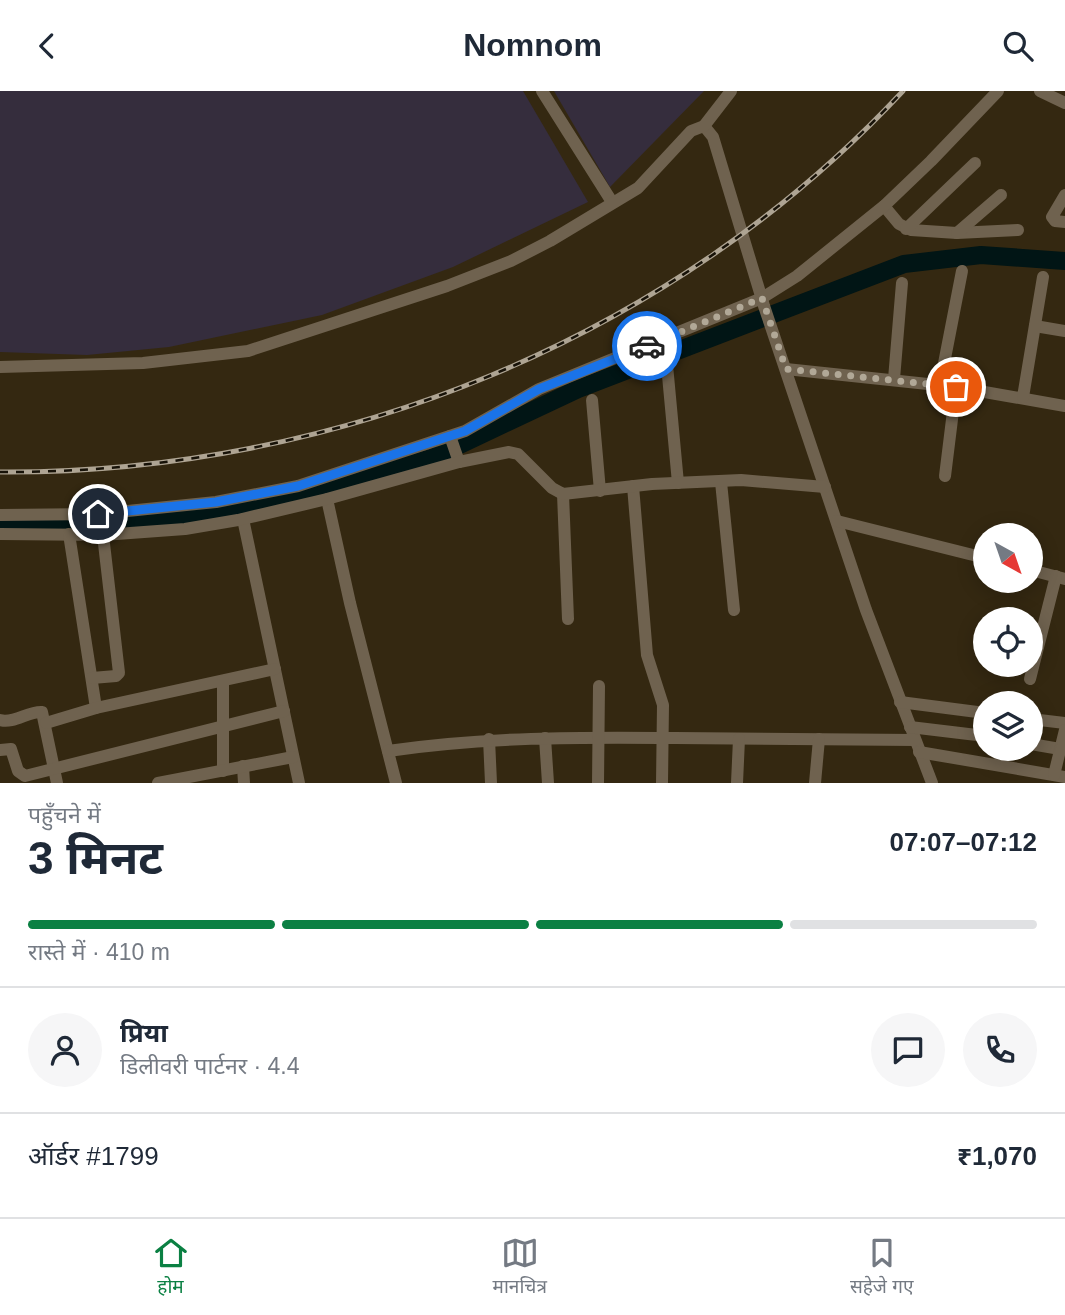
<!DOCTYPE html>
<html lang="hi">
<meta charset="utf-8">
<style>
body{margin:0;font-family:Helvetica,"Noto Sans Devanagari",sans-serif;background:#f6f6f7;color:#1f2937;height:100vh;display:flex;flex-direction:column;font-size:26px;white-space:nowrap}
*{box-sizing:border-box;margin:0}
p{font-size:23px;color:#747a83}
.icon{flex:none;width:38px;height:38px;fill:none;stroke:currentColor;stroke-width:2;stroke-linecap:round;stroke-linejoin:round}
.map{position:relative;height:692px;overflow:hidden}
.drawer{display:flex;flex-direction:column;background:#fff;flex:1}
.drawer>*{flex:none}
.needle{width:46px;rotate:140deg}
.fabs{position:absolute;left:973px;top:432px;display:grid;gap:14px}
.fabs a{display:grid;place-items:center;width:70px;height:70px;border-radius:50%;background:#fff;box-shadow:0 4px 18px #0003;font-size:35px}
.pin{position:absolute;display:grid;place-items:center;width:60px;height:60px;color:#fff;margin:-30px;border:4px solid #fff;border-radius:50%;box-shadow:0 2px 7px #0007}
.courier{position:absolute;display:grid;place-items:center;width:70px;height:70px;margin:-35px;border:5px solid #1a73e8;border-radius:50%;background:#fff;color:#222;box-shadow:0 2px 9px #0007}
.overview em{font-style:normal;font-weight:700}
.overview div{display:flex;flex-direction:column-reverse}
.overview{display:flex;align-items:center;justify-content:space-between;height:119px;padding:0 28px}
h1{font-size:46px;font-weight:700;line-height:52px}
.bar{display:grid;grid-template-columns:repeat(4,1fr);gap:10px 7px;align-content:center;height:84px;padding:0 28px}
.bar i{height:9px;border-radius:5px;background:#e0e1e3}
.bar .current{background:#0b8043}
.bar p{grid-column:span 4}
.line{display:flex;align-items:center;gap:18px;padding:0 28px;border-top:2px solid #e0e1e3}
.line div{flex:1}
.round{display:grid;place-items:center;flex:none;width:74px;height:74px;border-radius:37px;background:#f6f6f7}
header{display:flex;justify-content:space-between;align-items:center;height:91px;padding:0 28px;background:#fff;font-size:32px;font-weight:700}
.dock{display:flex;justify-content:space-around;align-items:center;height:98px;border-top:2px solid #e0e1e3;background:#fff;font-size:19px;color:#747a83}
.dock a{display:grid;justify-items:center;gap:4px}
.dock .current{color:#0b8043}
.map>svg:first-child{display:block}
</style>
<header><svg class="icon" aria-label="back" viewBox="0 0 24 24"><path d="M15 5l-7 7 7 7"/></svg>Nomnom<svg class="icon" aria-label="search" viewBox="0 0 24 24"><circle cx="10" cy="10" r="6"/><path d="M15 15l6 6"/></svg></header>
<div class="map">
<svg width="1065" height="692" viewBox="0 0 1065 692">
<rect width="100%" height="100%" fill="#342811"/>
<g fill="#352d3d">
<path d="M0,0H523L588,111L453,176L322,224L169,256L87,264L0,261Z"/>
<path d="M554,0H704L610,96Z"/>
</g>
<g fill="none" stroke-linecap="round" stroke-linejoin="round">
<path stroke="#011515" stroke-width="18" d="M0,432L138,430L208,422L307,403L432,367L578,298L904,173L981,164L1065,170"/>
<g stroke="#6f624f" stroke-width="12">
<path d="M542,0L612,111"/>
<path d="M1040,0L1065,12"/>
<path d="M704,35L713,46L764,215L866,519L932,692"/>
<path d="M1065,104L1052,126L1055,130L1065,131"/>
<path d="M884,115L899,133L911,139L957,142L1018,139"/>
<path d="M906,138L975,72"/>
<path d="M957,142L1001,104"/>
<path d="M1035,235L1065,240"/>
<path d="M667,274L678,392"/>
<path d="M0,276L143,272L248,260L447,195L511,170L550,150L638,97L691,40L704,35L731,0"/>
<path d="M786,278L956,296L1065,315"/>
<path d="M894,288L902,192"/>
<path d="M940,293L962,180"/>
<path d="M1023,306L1043,186"/>
<path d="M592,309L600,400"/>
<path d="M450,345L459,371"/>
<path d="M945,385L956,296"/>
<path d="M721,391L734,519"/>
<path d="M633,395L647,564L663,614L662,692"/>
<path d="M563,403L568,528"/>
<path d="M327,408L350,512L396,692"/>
<path d="M0,424L98,423L216,411L298,395L465,340L539,298L762,207L797,185L884,115L931,70L998,0"/>
<path d="M243,428L299,692"/>
<path d="M837,430L985,467"/>
<path d="M0,443L103,444L185,438L238,429L327,408L459,371L509,361L518,363L552,397L563,403L652,393L741,389L825,396"/>
<path d="M69,443L96,617"/>
<path d="M1031,479L1065,488"/>
<path d="M92,587L116,585L119,582L103,444"/>
<path d="M1030,588L1056,485"/>
<path d="M900,611L985,622"/>
<path d="M1031,628L1065,632"/>
<path d="M0,629C14,633 28,620 42,621L57,692"/>
<path d="M46,632L96,617L275,578"/>
<path d="M910,636L985,645"/>
<path d="M545,647L548,692"/>
<path d="M489,648L491,692"/>
<path d="M1031,653L1060,658"/>
<path d="M0,659L11,658L18,680L25,685L284,620"/>
<path d="M388,660C483,646 579,646 675,647C755,648 835,649 915,649"/>
<path d="M919,661L1065,686"/>
<path d="M243,675L244,692"/>
<path d="M223,680V590"/>
<path d="M1054,684L1065,639"/>
<path d="M158,692L293,666"/>
<path d="M598,692L599,595"/>
<path d="M737,692L739,648"/>
<path d="M815,692L819,648"/>
</g>
<defs>
<path id="rail" d="M0,381C337,383 672,248 903,0"/>
</defs>
<use href="#rail" stroke="#aea493" stroke-width="5"/>
<use href="#rail" stroke="#171208" stroke-width="2.5" stroke-dasharray="8" stroke-linecap="butt"/>
</g>
<g fill="none" stroke-linecap="round" stroke-linejoin="round">
<path stroke="#b1a897" stroke-width="7" stroke-dasharray="0 12.6" d="M647,255L762,207L786,278L956,296"/>
<path stroke="#1a73e8" stroke-width="9" d="M98,423L216,411L298,395L465,340L539,298L647,255"/>
</g>
</svg>
<div class="fabs">
<a><svg class="needle" viewBox="-14 -14 28 28"><path d="M0-13l5 13h-10z" fill="#e53935"/><path d="M0 13l5-13h-10z" fill="#747a83"/></svg></a>
<a><svg class="icon" aria-label="locate" viewBox="0 0 24 24"><circle cx="12" cy="12" r="6"/><path d="M12 2v4M12 18v4M2 12h4M18 12h4"/></svg></a>
<a><svg class="icon" aria-label="layers" viewBox="0 0 24 24"><path d="M12 4l9 5-9 5-9-5zM3 14l9 5 9-5"/></svg></a>
</div>
<div class="pin" style="left:956px;top:296px;background:#ea580c"><svg class="icon" aria-label="bag" viewBox="0 0 24 24"><path d="M5 8h14l-1 12H6zM9 8a3 3 0 0 1 6 0"/></svg></div>
<div class="pin" style="left:98px;top:423px;background:#1f2937"><svg class="icon" aria-label="home" viewBox="0 0 24 24"><path d="M3 11l9-7 9 7M6 9v11h12V9"/></svg></div>
<div class="courier" style="left:647px;top:255px"><svg class="icon" aria-label="car" viewBox="0 0 24 24"><path d="M5 17H2v-5l4-1 3-4h7l3 4 3 1v5h-3M9 17h6M6 11h13"/><circle cx="7" cy="17" r="2"/><circle cx="17" cy="17" r="2"/></svg></div>
</div>
<section class="drawer">
<div class="overview"><div><h1>3 मिनट</h1><p>पहुँचने में</p></div><em>07:07–07:12</em></div>
<div class="bar"><i class="current"></i><i class="current"></i><i class="current"></i><i></i><p>रास्ते में · 410 m</p></div>
<div class="line" style="height:126px"><a class="round"><svg class="icon" aria-label="person" viewBox="0 0 24 24"><circle cx="12" cy="8" r="4"/><path d="M4 21q1-7 8-7t8 7"/></svg></a><div><b>प्रिया</b><p>डिलीवरी पार्टनर · 4.4</p></div><a class="round"><svg class="icon" aria-label="chat" viewBox="0 0 24 24"><path d="M4 5h16v11H9l-5 4z"/></svg></a><a class="round"><svg class="icon" aria-label="phone" viewBox="0 0 24 24"><path d="M5 4h4l2 5-3 2q2 4 5 5l2-3 5 2v4C11 20 4 13 5 4z"/></svg></a></div>
<div class="line" style="height:91px"><div>ऑर्डर #1799</div><b>₹1,070</b></div>
</section>
<nav class="dock">
<a class="current"><svg class="icon" aria-label="home" viewBox="0 0 24 24"><path d="M3 11l9-7 9 7M6 9v11h12V9"/></svg>होम</a>
<a><svg class="icon" aria-label="map" viewBox="0 0 24 24"><path d="M3 6l6-2 6 2 6-2v14l-6 2-6-2-6 2zM9 4v14M15 6v14"/></svg>मानचित्र</a>
<a><svg class="icon" aria-label="saved" viewBox="0 0 24 24"><path d="M7 4h10v16l-5-4-5 4z"/></svg>सहेजे गए</a>
</nav>
